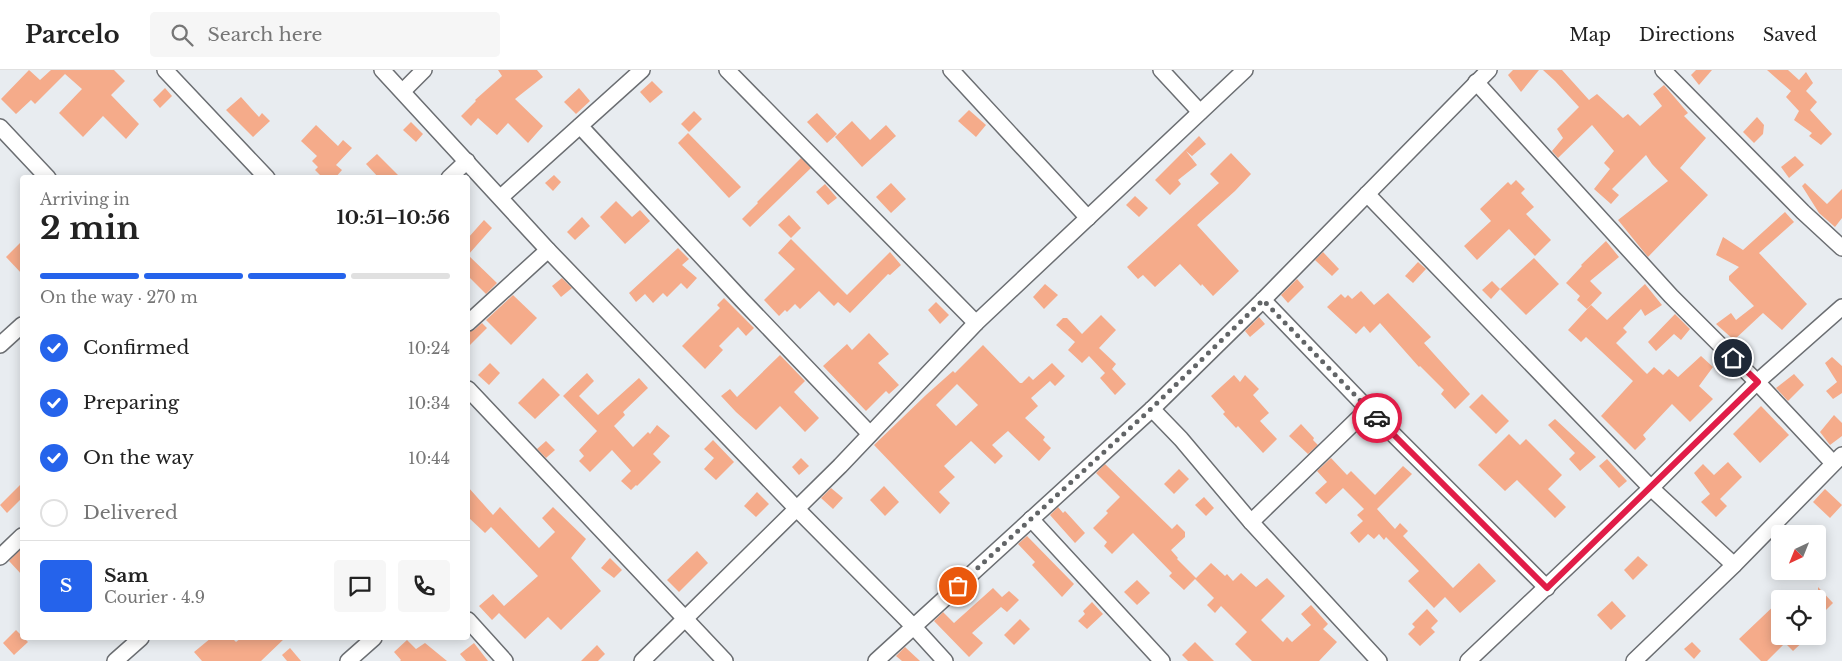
<!DOCTYPE html>
<meta charset="utf-8">
<style>
body{margin:0;font-family:"Libre Baskerville",serif;background:#f6f6f6;color:#222;height:100vh;display:flex;flex-direction:column;font-size:19px;white-space:nowrap}
*{box-sizing:border-box;margin:0}
p{font-size:16px;color:#767676}
.icon{flex:none;width:28px;height:28px;fill:none;stroke:currentColor;stroke-width:2;stroke-linecap:round;stroke-linejoin:round}
.map{position:relative;flex:1;overflow:hidden}
.sheet{position:absolute;left:20px;top:105px;width:450px;height:465px;display:flex;flex-direction:column;background:#fff;border-radius:5px;box-shadow:0 2px 12px #0003}
.sheet>*{flex:none}
.needle{width:32px;rotate:223deg}
.buttons{position:absolute;left:1771px;top:455px;display:grid;gap:10px}
.buttons a{display:grid;place-items:center;width:55px;height:55px;border-radius:5px;background:#fff;box-shadow:0 2px 12px #0003;font-size:25px}
.pin{position:absolute;display:grid;place-items:center;width:42px;height:42px;color:#fff;margin:-21px;border:2px solid #fff;border-radius:50%;box-shadow:0 1px 5px #0007}
.courier{position:absolute;display:grid;place-items:center;width:50px;height:50px;margin:-25px;border:4px solid #e11d48;border-radius:50%;background:#fff;color:#222;box-shadow:0 1px 6px #0007}
.head em{font-style:normal;font-weight:700}
.head div{display:flex;flex-direction:column-reverse}
.head{display:flex;align-items:center;justify-content:space-between;height:85px;padding:0 20px}
h1{font-size:32px;font-weight:700;line-height:38px}
.bar{display:grid;grid-template-columns:repeat(4,1fr);gap:8px 5px;align-content:center;height:60px;padding:0 20px}
.bar i{height:6px;border-radius:4px;background:#e0e0e0}
.bar .on{background:#2563eb}
.bar p{grid-column:span 4}
.line{display:flex;align-items:center;gap:12px;padding:0 20px;border-top:1px solid #e0e0e0}
.line div{flex:1}
.round{display:grid;place-items:center;flex:none;width:52px;height:52px;border-radius:5px;background:#f6f6f6}
ol{padding:0 20px;list-style:none}
li{display:flex;align-items:center;gap:15px;height:55px}
li p{margin-inline-start:auto}
li .icon{padding:5px;border-radius:50%;background:#2563eb;color:#fff;stroke-width:4}
li:last-child{color:#767676}
li i{width:28px;height:28px;border:2px solid #e0e0e0;border-radius:50%}
header{display:flex;align-items:center;gap:30px;box-sizing:border-box;height:70px;padding:0 25px;background:#fff;border-bottom:1px solid #e0e0e0}
header strong{font-size:24px}
nav{display:flex;gap:28px;margin-inline-start:auto;font-size:18px}
.search{width:350px;height:45px;background:#f6f6f6;display:flex;align-items:center;gap:12px;box-sizing:border-box;padding:0 18px;border-radius:5px;color:#767676;font-size:19px}
.map>svg:first-child{display:block}
</style>
<header>
<strong>Parcelo</strong>
<div class="search"><svg class="icon" aria-label="search" viewBox="0 0 24 24"><circle cx="10" cy="10" r="6"/><path d="M15 15l6 6"/></svg>Search here</div>
<nav><a>Map</a><a>Directions</a><a>Saved</a></nav>
</header>
<div class="map">
<svg width="1842" height="591" viewBox="0 0 1842 591">
<rect width="100%" height="100%" fill="#e8ecf0"/>
<g fill="#f5ab8a" fill-rule="evenodd">
<path d="M29,0L40,10L51,0H114L125,11L111,25L139,54L126,69L103,46L83,67L59,43L82,19L65,4L35,34L31,30L16,44L1,29Z"/>
<path d="M498,0H537L543,7L515,29L543,56L528,73L508,53L497,65L478,48L471,56L461,46L476,31L475,30L502,6Z"/>
<path d="M1513,0H1539L1521,22L1508,5Z"/>
<path d="M1543,0H1562L1589,30L1597,24L1623,48L1628,44L1640,56L1662,36L1653,24L1664,15L1688,43L1684,46L1706,68L1680,98L1708,125L1648,187L1618,150L1668,111L1652,94L1646,85L1612,119L1619,125L1611,134L1594,119L1610,99L1604,93L1614,81L1592,55L1558,88L1552,81L1563,68L1557,59L1579,37L1555,11Z"/>
<path d="M1696,0H1712L1699,15L1691,5Z"/>
<path d="M1767,0H1788L1799,10L1806,2L1813,13L1806,21L1817,32L1810,40L1832,64L1821,75L1809,66L1812,63L1794,50L1799,41L1786,27L1791,21Z"/>
<path d="M652,11L663,22L650,33L640,22Z"/>
<path d="M165,18L172,26L160,38L153,30Z"/>
<path d="M579,18L590,31L576,44L564,32Z"/>
<path d="M241,27L259,47L262,43L270,51L253,67L226,40Z"/>
<path d="M969,40L986,55L976,67L958,51Z"/>
<path d="M694,41L702,49L689,62L681,54Z"/>
<path d="M817,43L837,64L827,73L807,52Z"/>
<path d="M1757,47L1764,55L1763,64L1754,73L1743,62Z"/>
<path d="M852,51L870,70L886,55L896,66L862,97L835,67Z"/>
<path d="M411,52L423,64L416,72L403,60Z"/>
<path d="M316,55L338,76L343,70L352,78L336,95L342,100L335,108H323L315,100L318,97L312,91L317,86L301,71Z"/>
<path d="M688,63L741,117L729,128L678,73Z"/>
<path d="M1199,66L1206,74L1192,86L1186,81L1197,95L1178,110L1181,114L1170,125L1155,110Z"/>
<path d="M1231,83L1251,104L1235,121L1197,155L1239,201L1213,226L1202,214L1201,216L1180,194L1155,217L1143,205L1138,209L1127,197L1219,113L1210,104Z"/>
<path d="M377,84L401,108H379L366,94Z"/>
<path d="M1795,86L1804,95L1789,108L1781,97Z"/>
<path d="M801,88L811,98L750,157L742,149L758,133L757,132Z"/>
<path d="M554,105L561,112L553,121L545,113Z"/>
<path d="M1516,110L1525,119L1521,123L1534,137L1526,144L1551,170L1535,186L1509,159L1477,190L1464,176L1491,151L1480,139L1508,112L1511,115Z"/>
<path d="M891,113L906,129L891,143L876,127Z"/>
<path d="M1805,113L1827,134L1842,119V148L1835,157L1819,143L1802,116Z"/>
<path d="M825,114L837,128L828,135L816,122Z"/>
<path d="M1135,126L1148,138L1139,147L1126,135Z"/>
<path d="M616,131L632,147L640,140L650,151L625,174L600,147Z"/>
<path d="M1785,142L1794,152L1759,183L1807,234L1782,260L1763,243L1734,270L1716,254L1731,243L1736,250L1754,236L1729,210V206L1739,197L1716,185L1723,167L1743,180Z"/>
<path d="M789,145L801,158L791,168L778,155Z"/>
<path d="M582,147L590,156L575,170L567,162Z"/>
<path d="M484,150L492,158L468,185L497,213L486,224L468,206V168Z"/>
<path d="M791,169L847,225L890,182L901,195L890,205L888,204L850,243L838,232L834,236L819,221L800,239L795,234L787,242L785,240L779,246L764,230L795,199L778,183Z"/>
<path d="M22,171V204L6,187Z"/>
<path d="M1606,171L1619,187L1590,211L1602,223L1587,239L1577,230L1580,226L1566,213L1582,196L1581,195Z"/>
<path d="M678,178L689,189L682,195L697,208L687,219L681,213L667,227L663,223L653,233L645,224L636,232L629,223Z"/>
<path d="M1323,182L1339,199L1332,206L1315,190Z"/>
<path d="M1534,188L1559,214L1526,245L1500,219Z"/>
<path d="M1418,192L1426,199L1413,213L1405,206Z"/>
<path d="M562,208L572,218L561,227L552,216Z"/>
<path d="M1297,209L1304,217L1288,233L1281,225Z"/>
<path d="M1492,211L1500,219L1491,229L1482,220Z"/>
<path d="M1045,214L1058,225L1044,239L1033,227Z"/>
<path d="M1645,214L1662,235L1645,246L1641,239L1623,258L1627,262L1616,273L1647,304L1654,297L1663,305L1669,299L1678,307L1701,286L1713,297L1699,316L1713,329L1690,352L1672,334L1643,365L1646,369L1635,380L1601,346L1633,311L1586,267L1581,272L1568,260L1591,235L1607,250Z"/>
<path d="M1361,221L1374,235L1388,223L1431,267L1424,273L1470,324L1455,339L1441,324L1444,320L1420,296L1419,297L1380,253L1370,263L1364,256L1356,264L1327,237L1341,224L1345,228L1348,225L1352,229Z"/>
<path d="M513,225L537,248L511,275L486,250Z"/>
<path d="M724,228L754,258L746,266L738,257L719,276L723,280L705,299L682,276L720,238L717,235Z"/>
<path d="M936,232L949,245L940,254L928,240Z"/>
<path d="M1675,244L1690,259L1681,270L1674,264L1656,281L1648,272Z"/>
<path d="M1101,245L1116,260L1099,278L1116,294L1112,299L1126,314L1115,325L1100,308L1105,303L1089,286L1082,293L1068,280L1075,272L1056,255L1063,248H1067L1082,264Z"/>
<path d="M1259,247L1265,254L1250,267L1245,261Z"/>
<path d="M482,253L487,258L468,277V262L474,260Z"/>
<path d="M869,263L889,284L878,293L899,315L889,324L886,321L866,341L823,296L847,274L852,280Z"/>
<path d="M983,275L1020,313H1022L1029,306L1033,310L1052,293L1065,306L1055,316L1050,311L1031,328L1038,336L1025,348L1045,367L1043,370L1051,378L1039,391L1008,361L992,375L1003,386L995,394L971,371L944,396L955,407L939,422L950,433L940,444L874,375L926,325L953,301L955,303ZM957,314L978,335L956,356L936,335Z"/>
<path d="M780,285L805,311L794,322L819,348L805,362L780,336L756,360L736,342L721,326L730,319L737,327Z"/>
<path d="M1832,287L1842,296V323L1833,329L1826,321L1837,312L1825,293Z"/>
<path d="M490,293L500,303L489,315L478,305Z"/>
<path d="M587,303L594,311L579,326L598,345L639,308L648,318L623,342L625,345L614,356L633,377L648,362L650,364L657,355L670,366L653,384L661,392L637,416L636,415L631,420L621,411L631,401L612,380L590,402L579,391L584,386L579,380L597,361L563,326Z"/>
<path d="M1794,304L1804,315L1788,331L1776,318Z"/>
<path d="M1234,305L1240,312L1245,305L1259,319L1253,325L1269,343L1260,351L1277,369L1263,383L1238,356L1236,358L1223,344L1225,342L1211,326Z"/>
<path d="M543,308L560,325L535,349L518,333Z"/>
<path d="M1482,324L1509,351L1496,364L1469,337Z"/>
<path d="M1761,336L1789,365L1760,393L1733,364Z"/>
<path d="M1834,345L1842,353V366L1830,375L1820,362Z"/>
<path d="M1555,349L1596,387L1580,401L1569,389L1575,383L1548,355Z"/>
<path d="M1301,354L1314,368L1313,370L1318,375L1308,384L1289,366Z"/>
<path d="M1509,364L1520,375L1526,369L1562,405L1548,419L1566,437L1555,448L1517,410L1505,421L1478,395Z"/>
<path d="M713,370L734,392L716,410L704,399L714,388L704,379Z"/>
<path d="M546,371L555,380L546,388L537,379Z"/>
<path d="M801,388L809,396L799,405L792,397Z"/>
<path d="M1331,388L1347,405L1351,401L1375,425L1403,396L1412,404L1377,439L1395,459L1400,453L1408,461L1403,466L1453,518L1479,493L1496,511L1460,543L1445,527L1434,538L1408,511L1419,501L1386,467L1384,470L1379,464L1374,469L1368,464L1359,473L1350,463L1363,451L1357,445L1364,439L1343,418L1326,434L1315,423L1327,412L1317,401Z"/>
<path d="M1607,389L1627,411L1619,418L1599,396Z"/>
<path d="M1728,392L1742,407L1720,429L1727,436L1716,447L1701,432L1710,424L1694,403L1703,394L1714,405Z"/>
<path d="M1105,394L1172,459L1177,454L1185,462V467L1171,480L1178,488L1177,489L1196,508L1211,493L1225,506L1227,504L1233,511L1241,503L1256,517L1267,508L1285,526L1261,550L1283,572L1287,567L1292,572L1311,555L1301,544L1311,535L1328,554L1323,559L1337,572L1319,591H1252L1235,574L1247,562L1221,536L1215,543L1207,535L1214,528L1195,509L1184,520L1169,506L1172,503L1133,463L1112,484L1104,476L1107,472L1093,458L1108,443L1106,441L1120,427L1096,403Z"/>
<path d="M1179,399L1189,409L1174,424L1164,414Z"/>
<path d="M22,413V428L7,443L0,435Z"/>
<path d="M884,416L899,432L885,446L870,430Z"/>
<path d="M468,417L493,445L500,437L539,478L555,462L542,448L553,437L586,469L571,488L601,521L561,560L548,547L525,569L499,543L492,550L479,536L493,524L504,536L538,506L491,457L485,463L468,447Z"/>
<path d="M831,418L843,428L833,439L821,428Z"/>
<path d="M1825,419L1842,435L1830,448L1813,432Z"/>
<path d="M757,422L769,434L756,447L744,436Z"/>
<path d="M1204,427L1214,438L1206,446L1195,435Z"/>
<path d="M1058,437L1063,443L1065,441L1085,463L1075,473L1050,445Z"/>
<path d="M1027,466L1074,514L1062,527L1032,495L1035,492L1018,474Z"/>
<path d="M20,480L22,483V505L9,491Z"/>
<path d="M697,481L708,493L679,522L667,510Z"/>
<path d="M1638,486L1648,495L1633,510L1624,500Z"/>
<path d="M610,488L622,500L614,508L601,498Z"/>
<path d="M1137,510L1150,523L1137,535L1124,522Z"/>
<path d="M1818,517L1833,533L1818,548Z"/>
<path d="M993,518L1002,527L1009,521L1019,530L1007,542L1001,537L972,563L983,573L969,587L934,551L943,542L954,553Z"/>
<path d="M1780,530V566H1809L1793,581L1785,573L1767,591H1761L1739,569Z"/>
<path d="M1612,531L1626,546L1611,560L1597,545Z"/>
<path d="M1092,532L1103,544L1087,559L1078,551L1085,544L1083,541Z"/>
<path d="M1427,539L1438,551L1431,558L1435,562L1420,576L1408,564L1415,557L1412,554Z"/>
<path d="M1020,549L1030,559L1014,575L1004,565Z"/>
<path d="M16,560L28,572L14,585L3,573Z"/>
<path d="M211,568H232L236,572L241,568H285L261,591H202L194,582Z"/>
<path d="M407,570L416,579L425,573L447,591H400L401,590L394,582Z"/>
<path d="M1195,572L1214,591H1188L1182,585Z"/>
<path d="M1692,572L1701,581L1694,589L1684,579Z"/>
<path d="M474,573L488,591H466L460,584Z"/>
<path d="M597,575L605,584L598,591H581Z"/>
<path d="M905,577L920,591H902L896,586Z"/>
<path d="M290,578L301,591H287L282,585Z"/>
</g>
<g fill="none" stroke-linecap="round" stroke-linejoin="round">
<defs>
<g id="minor">
<path d="M165,0L267,108"/>
<path d="M382,0L548,180L797,439L913,556L945,591"/>
<path d="M727,0L976,253"/>
<path d="M951,0L1088,148"/>
<path d="M1161,0L1200,42"/>
<path d="M1663,0L1803,142L1842,178"/>
<path d="M1476,12L1671,226L1757,312L1833,393"/>
<path d="M403,21L424,0"/>
<path d="M580,56L742,230L870,364"/>
<path d="M0,57L48,108"/>
<path d="M449,108L467,91"/>
<path d="M1367,124L1651,418L1734,495"/>
<path d="M501,127L642,0"/>
<path d="M1263,230L1368,339L1547,518"/>
<path d="M468,253L548,180"/>
<path d="M0,275L22,255"/>
<path d="M468,319L725,591"/>
<path d="M1152,339L1181,369L1251,452L1379,591"/>
<path d="M1031,449L1162,591"/>
<path d="M1251,452L1368,339"/>
<path d="M0,487L22,466"/>
<path d="M468,550L505,591"/>
<path d="M115,591L141,568"/>
<path d="M348,591L374,568"/>
<path d="M642,591L840,396L976,253L1245,0"/>
<path d="M876,591L1152,339L1263,230L1489,0"/>
<path d="M1468,591L1651,418L1757,312L1842,237"/>
<path d="M1634,591L1734,495L1842,385"/>
</g>
</defs>
<use href="#minor" stroke="#6b6e72" stroke-width="18"/>
<use href="#minor" stroke="#fff" stroke-width="15"/>
</g>
<g fill="none" stroke-linecap="round" stroke-linejoin="round">
<path stroke="#626567" stroke-width="5" stroke-dasharray="0 9" d="M958,516L1152,338L1263,230L1377,348"/>
<path stroke="#e11d48" stroke-width="6" d="M1377,348L1547,518L1758,312L1733,288"/>
</g>
</svg>
<div class="buttons">
<a><svg class="needle" viewBox="-14 -14 28 28"><path d="M0-13l5 13h-10z" fill="#e53935"/><path d="M0 13l5-13h-10z" fill="#767676"/></svg></a>
<a><svg class="icon" aria-label="locate" viewBox="0 0 24 24"><circle cx="12" cy="12" r="6"/><path d="M12 2v4M12 18v4M2 12h4M18 12h4"/></svg></a>
</div>
<div class="pin" style="left:958px;top:516px;background:#ea580c"><svg class="icon" aria-label="bag" viewBox="0 0 24 24"><path d="M5 8h14l-1 12H6zM9 8a3 3 0 0 1 6 0"/></svg></div>
<div class="pin" style="left:1733px;top:288px;background:#1f2937"><svg class="icon" aria-label="home" viewBox="0 0 24 24"><path d="M3 11l9-7 9 7M6 9v11h12V9"/></svg></div>
<div class="courier" style="left:1377px;top:348px"><svg class="icon" aria-label="car" viewBox="0 0 24 24"><path d="M5 17H2v-5l4-1 3-4h7l3 4 3 1v5h-3M9 17h6M6 11h13"/><circle cx="7" cy="17" r="2"/><circle cx="17" cy="17" r="2"/></svg></div>
<section class="sheet">
<div class="head"><div><h1>2 min</h1><p>Arriving in</p></div><em>10:51–10:56</em></div>
<div class="bar"><i class="on"></i><i class="on"></i><i class="on"></i><i></i><p>On the way · 270 m</p></div>
<ol>
<li><svg class="icon" aria-label="check" viewBox="0 0 24 24"><path d="M5 12l5 5 9-10"/></svg>Confirmed<p>10:24</p></li>
<li><svg class="icon" aria-label="check" viewBox="0 0 24 24"><path d="M5 12l5 5 9-10"/></svg>Preparing<p>10:34</p></li>
<li><svg class="icon" aria-label="check" viewBox="0 0 24 24"><path d="M5 12l5 5 9-10"/></svg>On the way<p>10:44</p></li>
<li><i></i>Delivered</li>
</ol>
<div class="line" style="height:90px"><b class="round" style="background:#2563eb;color:#fff">S</b><div><b>Sam</b><p>Courier · 4.9</p></div><a class="round"><svg class="icon" aria-label="chat" viewBox="0 0 24 24"><path d="M4 5h16v11H9l-5 4z"/></svg></a><a class="round"><svg class="icon" aria-label="phone" viewBox="0 0 24 24"><path d="M5 4h4l2 5-3 2q2 4 5 5l2-3 5 2v4C11 20 4 13 5 4z"/></svg></a></div>
</section>
</div>
